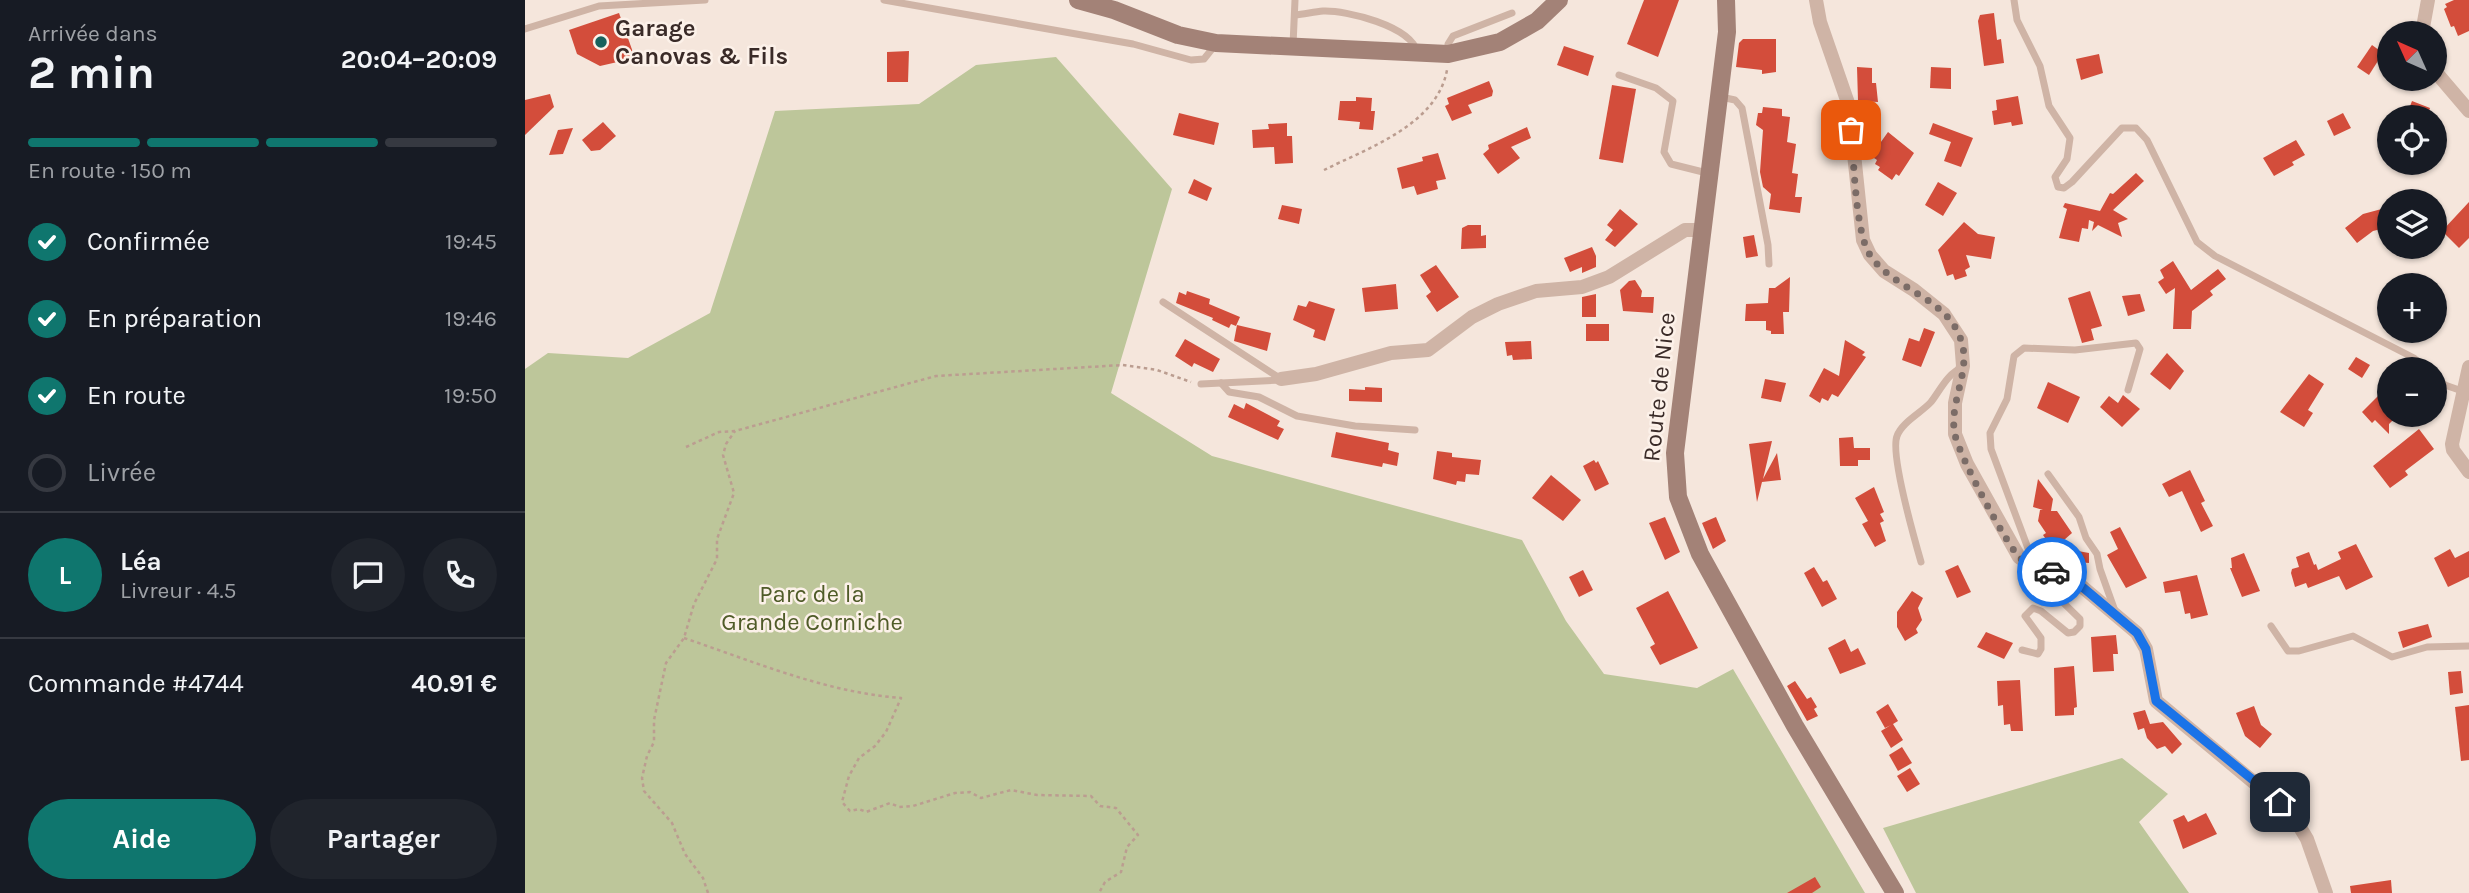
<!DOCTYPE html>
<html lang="fr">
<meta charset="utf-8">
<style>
body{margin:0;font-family:Karla,sans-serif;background:#20242c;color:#f1f3f6;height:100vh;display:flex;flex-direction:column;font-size:26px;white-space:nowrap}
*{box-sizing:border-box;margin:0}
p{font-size:23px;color:#9ea1a6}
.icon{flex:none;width:38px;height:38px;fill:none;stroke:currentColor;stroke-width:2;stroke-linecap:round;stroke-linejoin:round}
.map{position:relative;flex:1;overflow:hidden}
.sheet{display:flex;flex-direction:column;background:#171b24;width:525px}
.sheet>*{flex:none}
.needle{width:46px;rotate:315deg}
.buttons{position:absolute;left:1852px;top:21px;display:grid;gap:14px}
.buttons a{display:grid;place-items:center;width:70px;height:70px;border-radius:50%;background:#171b24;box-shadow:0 2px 5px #0004;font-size:35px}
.pin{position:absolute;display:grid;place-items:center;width:60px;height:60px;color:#fff;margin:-30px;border-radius:14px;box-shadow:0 4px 10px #0006}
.courier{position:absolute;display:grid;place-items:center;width:70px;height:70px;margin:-35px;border:5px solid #1a73e8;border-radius:50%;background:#fff;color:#222;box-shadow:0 2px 9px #0007}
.summary em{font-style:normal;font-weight:700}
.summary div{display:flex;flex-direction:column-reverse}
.summary{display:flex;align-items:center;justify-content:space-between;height:119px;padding:0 28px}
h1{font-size:46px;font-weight:700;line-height:52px}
.bar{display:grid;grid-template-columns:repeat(4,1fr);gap:10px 7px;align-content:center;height:84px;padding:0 28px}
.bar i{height:9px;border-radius:5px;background:#363941}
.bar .selected{background:#0f766e}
.bar p{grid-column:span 4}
.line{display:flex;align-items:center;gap:18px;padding:0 28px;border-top:2px solid #363941}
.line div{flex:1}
.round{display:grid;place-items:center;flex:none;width:74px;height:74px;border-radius:37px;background:#20242c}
ol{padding:0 28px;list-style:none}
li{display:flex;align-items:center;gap:21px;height:77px}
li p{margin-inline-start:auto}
li .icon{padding:7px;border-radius:50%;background:#0f766e;color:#fff;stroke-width:4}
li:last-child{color:#9ea1a6}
li i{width:38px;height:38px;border:4px solid #363941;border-radius:50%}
.cta{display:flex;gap:14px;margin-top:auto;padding:14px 28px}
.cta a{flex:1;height:80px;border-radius:42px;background:#0f766e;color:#fff;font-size:28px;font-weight:700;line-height:80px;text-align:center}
.cta a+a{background:#20242c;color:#f1f3f6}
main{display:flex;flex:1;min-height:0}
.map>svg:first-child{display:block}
</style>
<main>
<section class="sheet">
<div class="summary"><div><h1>2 min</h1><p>Arrivée dans</p></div><em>20:04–20:09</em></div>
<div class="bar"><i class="selected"></i><i class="selected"></i><i class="selected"></i><i></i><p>En route · 150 m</p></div>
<ol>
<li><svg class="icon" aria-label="check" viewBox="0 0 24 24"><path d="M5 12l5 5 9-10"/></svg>Confirmée<p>19:45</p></li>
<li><svg class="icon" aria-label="check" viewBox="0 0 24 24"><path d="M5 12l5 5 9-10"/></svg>En préparation<p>19:46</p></li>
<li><svg class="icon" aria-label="check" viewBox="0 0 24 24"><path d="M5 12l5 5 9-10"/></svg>En route<p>19:50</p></li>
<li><i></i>Livrée</li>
</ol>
<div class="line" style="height:126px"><b class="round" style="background:#0f766e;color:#fff">L</b><div><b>Léa</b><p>Livreur · 4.5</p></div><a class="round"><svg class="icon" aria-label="chat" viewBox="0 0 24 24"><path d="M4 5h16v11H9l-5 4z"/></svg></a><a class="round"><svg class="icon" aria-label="phone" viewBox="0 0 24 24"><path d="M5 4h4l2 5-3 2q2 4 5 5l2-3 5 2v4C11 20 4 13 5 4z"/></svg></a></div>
<div class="line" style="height:91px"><div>Commande #4744</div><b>40.91 €</b></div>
<div class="cta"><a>Aide</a><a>Partager</a></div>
</section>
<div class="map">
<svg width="1944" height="893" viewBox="0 0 1944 893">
<rect width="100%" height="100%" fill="#f5e6dc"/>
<g fill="#bdc69a">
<path d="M531,57L647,189L586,393L687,456L997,540L1041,621L1079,674L1172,688L1208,669L1340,893H0V369L23,353L103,358L185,313L250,111L394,104L451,65Z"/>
<path d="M1597,758L1643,794L1614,822L1664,893H1391L1358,828Z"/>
</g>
<g fill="#d34d3b">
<path d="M1119,0H1154L1133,57L1102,44Z"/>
<path d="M1929,0H1944V31L1933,36L1929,26L1926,27L1919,9L1922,7L1920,4Z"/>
<path d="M94,13L110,58L75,66L52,54L44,30Z"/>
<path d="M1469,13L1472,40L1476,39L1479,63L1459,66L1453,21L1455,15Z"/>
<path d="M1218,39H1251V72L1237,74V70L1211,67L1214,43Z"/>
<path d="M1847,45L1858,53L1844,75L1832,67Z"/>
<path d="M1039,46L1069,56L1063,76L1032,65Z"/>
<path d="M384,51L383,82H362V52Z"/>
<path d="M1574,54L1578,73L1556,80L1551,59Z"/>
<path d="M1332,67L1347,68V83H1351L1353,102L1333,101Z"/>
<path d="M1406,67L1426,68V89L1405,88Z"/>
<path d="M964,81L968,91L967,96L943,105L947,113L927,121L920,106L924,104L922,98Z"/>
<path d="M1087,85L1111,89L1098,163L1074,159Z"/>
<path d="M25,94L29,107L0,135V100Z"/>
<path d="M1493,96L1498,124L1487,126L1486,122L1469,125L1467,111L1472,110L1471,100Z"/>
<path d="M831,97L847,98L846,111H850L848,130L834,129L835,122L813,120L815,101H831Z"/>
<path d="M1887,101L1905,108L1902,117H1881Z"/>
<path d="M1238,107L1257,109V116L1265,117L1262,142L1271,144L1267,173L1273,174L1270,197H1277L1275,213L1244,209L1246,194L1238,187L1235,172L1238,130L1231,125L1233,113H1237Z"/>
<path d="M654,113L694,123L689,145L648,135Z"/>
<path d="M1818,113L1826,128L1809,136L1802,121Z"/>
<path d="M78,122L91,136L75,150L66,151L57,140Z"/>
<path d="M762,123V136H767L768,163L750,164L749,147L728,148L727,130L744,129L743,124Z"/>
<path d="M1408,123L1448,138L1436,167L1419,161L1426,142L1404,134Z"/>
<path d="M1002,127L1006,138L986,147L995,158L973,174L958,154L964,149L963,145Z"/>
<path d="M48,128L38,154L24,155L33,130Z"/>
<path d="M1363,132L1389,153L1374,176L1371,174L1367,180L1353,170L1355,167L1350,164L1352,160L1346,156Z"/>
<path d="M1771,140L1780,155L1767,162L1769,165L1749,176L1738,158Z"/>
<path d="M913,153L921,179L911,181L913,189L892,195L889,186L877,189L872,168L898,161L897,157Z"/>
<path d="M1611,173L1619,181L1588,210L1603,219L1593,223L1597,237L1573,225L1567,231L1569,222L1564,220L1563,229L1557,228L1554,242L1534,238L1542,209L1538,207L1540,203L1575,211L1585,193L1588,194Z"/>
<path d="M669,179L687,188L682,201L663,193Z"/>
<path d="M1413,182L1432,193L1418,216L1400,205Z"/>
<path d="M1944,202V238L1934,248L1917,231Z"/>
<path d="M757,205L777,209L774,224L753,219Z"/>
<path d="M1864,207V227L1848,231L1832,243L1820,228L1838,214Z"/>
<path d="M1095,209L1113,224L1090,247L1080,240L1088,230L1082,225Z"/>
<path d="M1439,222L1453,234L1470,237L1466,259L1441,255L1445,267L1440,270L1442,276L1430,280L1428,274L1422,276L1413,250Z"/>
<path d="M943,225H956V236L961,235V248L936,249L937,228Z"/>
<path d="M1229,235L1233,256L1221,258L1218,237Z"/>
<path d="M1067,247L1071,256V267L1057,273V267L1045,272L1039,258Z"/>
<path d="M1648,261L1666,290L1693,269L1701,279L1685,291L1688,295L1667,311L1666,329H1648L1650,288L1641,294L1633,282L1639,278L1635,270Z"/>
<path d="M911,265L934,297L912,312L901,296L906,292L895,275Z"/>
<path d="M1265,277L1264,312H1258L1259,334H1246V331L1241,330V321H1220L1221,304L1243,303L1244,288H1250Z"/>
<path d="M1110,280L1117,291L1116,297H1129L1128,313L1098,311L1095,290L1104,281Z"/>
<path d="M871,284L873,309L840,312L837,288Z"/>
<path d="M662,291L685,299L684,304L715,317L711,326L706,324L704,328L687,320L688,318L651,303L654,292L661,295Z"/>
<path d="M1565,291L1577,326L1566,329L1569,340L1557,343L1543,298Z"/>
<path d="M1071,294V317H1057V297Z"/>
<path d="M1615,294L1620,311L1603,316L1597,296Z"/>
<path d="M784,301L810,309L800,341L788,337L790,330L768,320L773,305L781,307Z"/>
<rect x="1061" y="324" width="23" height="17"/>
<path d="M712,325L746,333L742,351L709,341Z"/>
<path d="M1399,328L1410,332L1396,367L1377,360L1384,338L1402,344L1394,342Z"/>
<path d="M660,339L695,359L688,372L669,363L667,367L650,356Z"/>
<path d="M1320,340L1340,352L1337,355L1341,357L1313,397L1307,394L1303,401L1297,398L1295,403L1284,396L1299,368L1314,376Z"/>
<path d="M1006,341L1007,359L988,360L987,355L982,356L980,342Z"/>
<path d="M1642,353L1659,371L1645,390L1625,374Z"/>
<path d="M1831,357L1845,365L1837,378L1823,369Z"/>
<path d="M1784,374L1799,384L1783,410L1788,413L1779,427L1755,412Z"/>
<path d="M1240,379L1261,383L1256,402L1236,398Z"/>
<path d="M1523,382L1555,397L1543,423L1512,408Z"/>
<path d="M1864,385V415H1873L1864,424V434L1850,420L1847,423L1837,412Z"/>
<path d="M840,387L857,388V402L824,401V389L840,390Z"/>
<path d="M1598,395L1615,409L1597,427L1575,407L1584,396L1593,403Z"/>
<path d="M721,403L755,421L752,426L759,429L753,440L703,417L709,404L719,409Z"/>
<path d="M1894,429L1909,449L1880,471L1883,475L1865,488L1848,466Z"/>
<path d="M811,432L864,443L863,450L874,453L872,466L858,463L857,467L806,457Z"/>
<path d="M1328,437L1329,448H1345V460H1333V466H1315L1314,438Z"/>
<path d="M1247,441L1238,479L1252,453L1256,480L1237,482L1232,502L1224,444Z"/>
<path d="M912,451L927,453V457L956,460L954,475L941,474L940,482L932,481L931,485L908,479Z"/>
<path d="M1069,460L1071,463L1073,461L1084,484L1070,491L1058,466Z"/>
<path d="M1665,470L1680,501L1676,503L1688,526L1676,532L1657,491L1644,497L1637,484Z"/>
<path d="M1026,475L1056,500L1038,521L1007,498Z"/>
<path d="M1513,479L1528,499L1526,511H1532L1547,533L1531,547L1564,553V563L1526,560L1528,549L1518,535L1521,533L1513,521L1515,510H1518L1508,507Z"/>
<path d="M1349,487L1359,512L1355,514L1359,521L1355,523L1361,541L1350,547L1337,524L1343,521L1330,498Z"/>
<path d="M1140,517L1155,552L1140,560L1124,523Z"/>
<path d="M1191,517L1201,541L1188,549L1177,523Z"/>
<path d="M1595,527L1622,578L1601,588L1582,555L1593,549L1585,532Z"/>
<path d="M1831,544L1848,577L1821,590L1814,576L1783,588L1781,583L1770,587L1766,573L1767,569L1774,567L1771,557L1784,552L1789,565L1791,564L1793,570L1816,559L1813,552Z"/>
<path d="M1925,549L1930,558L1944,551V577L1923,587L1909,558Z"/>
<path d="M1719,553L1735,591L1717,597L1705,568H1707L1706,558Z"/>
<path d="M1433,565L1446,592L1432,598L1420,571Z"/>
<path d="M1289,567L1298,582L1302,580L1312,599L1297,607L1279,573Z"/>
<path d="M1058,570L1068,590L1054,597L1044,577Z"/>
<path d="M1672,575L1683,615L1666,619L1665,613L1660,614L1655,591L1640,593L1638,582Z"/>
<path d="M1143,591L1173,648L1135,665L1125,647L1130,644L1111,608Z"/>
<path d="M1387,591L1398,598L1393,608L1397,620L1391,629L1393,633L1380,641L1372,627V612Z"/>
<path d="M1903,624L1907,637L1878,648L1873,632Z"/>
<path d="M1461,632L1488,643L1479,659L1452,647Z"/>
<path d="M1591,635L1593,654H1588L1589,671L1568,672L1566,637Z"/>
<path d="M1320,639L1326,652L1333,648L1341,664L1315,674L1303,648Z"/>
<path d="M1549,666L1552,707L1549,708V715L1530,716L1529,668Z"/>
<path d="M1936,671L1938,693L1925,695L1923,672Z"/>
<path d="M1495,680L1498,731H1486L1485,724L1479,725L1478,705L1473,706L1472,681Z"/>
<path d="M1270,681L1282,699L1286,697L1292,707L1289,709L1293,716L1282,721L1262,686Z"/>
<path d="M1363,704L1373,721L1368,724L1378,740L1366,748L1356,731L1366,725L1360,728L1351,712Z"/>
<path d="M1944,705V760L1936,761L1930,707Z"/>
<path d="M1729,706L1736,725L1747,734L1735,748L1720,736L1711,713Z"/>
<path d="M1620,710L1625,724L1638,722L1657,744L1647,754L1640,746L1632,749L1622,738L1619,728L1613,730L1608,713Z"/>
<path d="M1377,747L1387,763L1373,771L1364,755Z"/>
<path d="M1385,768L1395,784L1382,792L1372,776Z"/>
<path d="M1681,813L1692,834L1658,849L1648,820L1659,815L1663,822Z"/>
<path d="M1290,877L1296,887L1287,893H1262Z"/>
<path d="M1866,880L1867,893H1826L1825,886Z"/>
</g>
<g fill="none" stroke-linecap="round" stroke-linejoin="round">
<g stroke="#bb9d90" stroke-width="2.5" stroke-dasharray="3.5 3.5" stroke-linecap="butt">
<path d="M799,170C843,148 912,125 922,70"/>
<path d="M161,447L194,432L210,431L411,376L598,365L632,370L666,382"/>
<path d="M159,638C230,662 300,692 376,698L361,732L350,746L334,758L324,776L317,802L325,811L334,809L341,812L365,803L374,807L388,806L430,793L445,792L456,798L486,790L512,795L566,796L575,806L591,808L613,835L602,847L596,872L580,882L574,893"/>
<path d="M183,893L178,878L160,854L147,823L119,791L117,778L122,756L129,742V720L141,663L159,638L169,604L192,559V539L209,493L198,455L201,444L210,431"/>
</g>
<g stroke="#cfb4a6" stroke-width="7">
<path d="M359,0L608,44L666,60L679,59L691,44"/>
<path d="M1489,0L1492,20L1515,66L1524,106L1545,138L1542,159L1530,177L1533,187L1539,188L1547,182L1597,128H1611L1622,140L1672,242L1690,256L1889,358L1901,369"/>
<path d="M770,15C779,14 789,12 798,11C821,10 886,26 892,52"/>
<path d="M0,29L74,6L180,0"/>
<path d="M768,45L770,0"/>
<path d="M923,54V44L928,36L987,13"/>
<path d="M1094,75L1131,88L1148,101L1139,152L1146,164L1182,173"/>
<path d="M1196,97L1210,100L1217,108L1243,245L1244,264"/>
<path d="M638,302L756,379"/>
<path d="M1909,376L1920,385L1937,391"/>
<path d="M696,383L704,392L734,397L772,416L830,426L890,430"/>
<path d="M676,384L756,380"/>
<path d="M1523,474L1554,517L1561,538L1572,554L1575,569L1590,611"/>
<path d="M1396,562C1390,541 1365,454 1372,436C1377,422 1396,413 1406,402C1416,389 1422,374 1438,367"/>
<path d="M1504,564V551L1466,449L1465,433L1482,399L1489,356L1499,348L1550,350L1611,343L1615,349L1603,390"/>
<path d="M1746,626L1763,651H1774L1828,636L1867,657L1902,647L1944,646"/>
<path d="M1497,650L1513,654L1516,649V638L1500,616L1508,608L1516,611L1543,633L1549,632L1555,626V619L1514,579L1511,568"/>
</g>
<g stroke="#cfb4a6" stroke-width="14">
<path d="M1291,0L1295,22L1324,106L1338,240L1345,255L1359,271L1389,290L1419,314L1436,340L1438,366L1430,403V434L1442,464L1494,557L1511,568L1534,574L1555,585L1612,633L1621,649L1631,701L1767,814L1782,839L1801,893"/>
<path d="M1897,33L1903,0"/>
<path d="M1909,70L1944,111"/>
<path d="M1944,367L1927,444L1928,450L1944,472"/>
<path d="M756,379L791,374L866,353L903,350L947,317L973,304L1011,291L1057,287L1084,277L1160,230H1176"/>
</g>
<g stroke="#a38277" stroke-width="18">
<path d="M553,0L589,10L653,35L691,43L923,54L975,42L1012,21L1034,0"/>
<path d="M1201,0L1202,32L1150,453L1153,497L1175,554L1270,726L1370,893"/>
</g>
</g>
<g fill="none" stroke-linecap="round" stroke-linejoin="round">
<path stroke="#7b6c67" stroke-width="7" stroke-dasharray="0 12.6" d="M1326,130C1329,159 1330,232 1345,255C1368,290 1422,297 1436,340C1447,371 1423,403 1430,435C1435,457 1479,540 1494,557C1503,566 1516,569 1527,572"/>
<path stroke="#1a73e8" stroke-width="9" d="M1527,572L1555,585L1612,633L1621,649L1631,701L1755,802"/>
</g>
<circle fill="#18615d" stroke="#fcf1e9" stroke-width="2.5" cx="76" cy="42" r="7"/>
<g text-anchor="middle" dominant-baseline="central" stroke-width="5" stroke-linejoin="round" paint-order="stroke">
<g font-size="24" font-weight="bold" fill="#3a2b28" stroke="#fcf1e9" text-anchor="start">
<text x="90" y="28">Garage<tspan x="90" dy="28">Canovas &amp; Fils</tspan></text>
</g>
<g font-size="24" fill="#3a2b28" stroke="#fcf1e9">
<text transform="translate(1134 387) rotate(-84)">Route de Nice</text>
</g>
<g font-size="24" fill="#4f5b28" stroke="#fcf1e9">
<text x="287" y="594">Parc de la<tspan x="287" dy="28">Grande Corniche</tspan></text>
</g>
</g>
</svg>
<div class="buttons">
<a><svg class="needle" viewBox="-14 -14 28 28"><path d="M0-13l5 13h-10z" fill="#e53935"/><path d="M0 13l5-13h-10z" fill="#9ea1a6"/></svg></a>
<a><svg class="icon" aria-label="locate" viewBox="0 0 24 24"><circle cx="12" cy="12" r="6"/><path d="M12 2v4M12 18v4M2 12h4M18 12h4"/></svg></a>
<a><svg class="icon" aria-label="layers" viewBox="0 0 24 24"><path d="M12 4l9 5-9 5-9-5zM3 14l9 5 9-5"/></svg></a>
<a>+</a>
<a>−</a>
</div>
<div class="pin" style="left:1326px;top:130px;background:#ea580c"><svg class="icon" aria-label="bag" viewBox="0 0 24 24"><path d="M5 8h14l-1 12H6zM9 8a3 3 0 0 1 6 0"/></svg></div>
<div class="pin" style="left:1755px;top:802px;background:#1f2937"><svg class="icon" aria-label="home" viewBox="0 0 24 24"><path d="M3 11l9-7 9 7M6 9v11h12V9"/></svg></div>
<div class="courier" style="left:1527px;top:572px"><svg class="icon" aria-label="car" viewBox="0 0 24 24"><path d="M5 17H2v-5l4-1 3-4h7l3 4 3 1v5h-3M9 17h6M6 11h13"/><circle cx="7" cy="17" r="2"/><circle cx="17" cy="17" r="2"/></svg></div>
</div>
</main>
